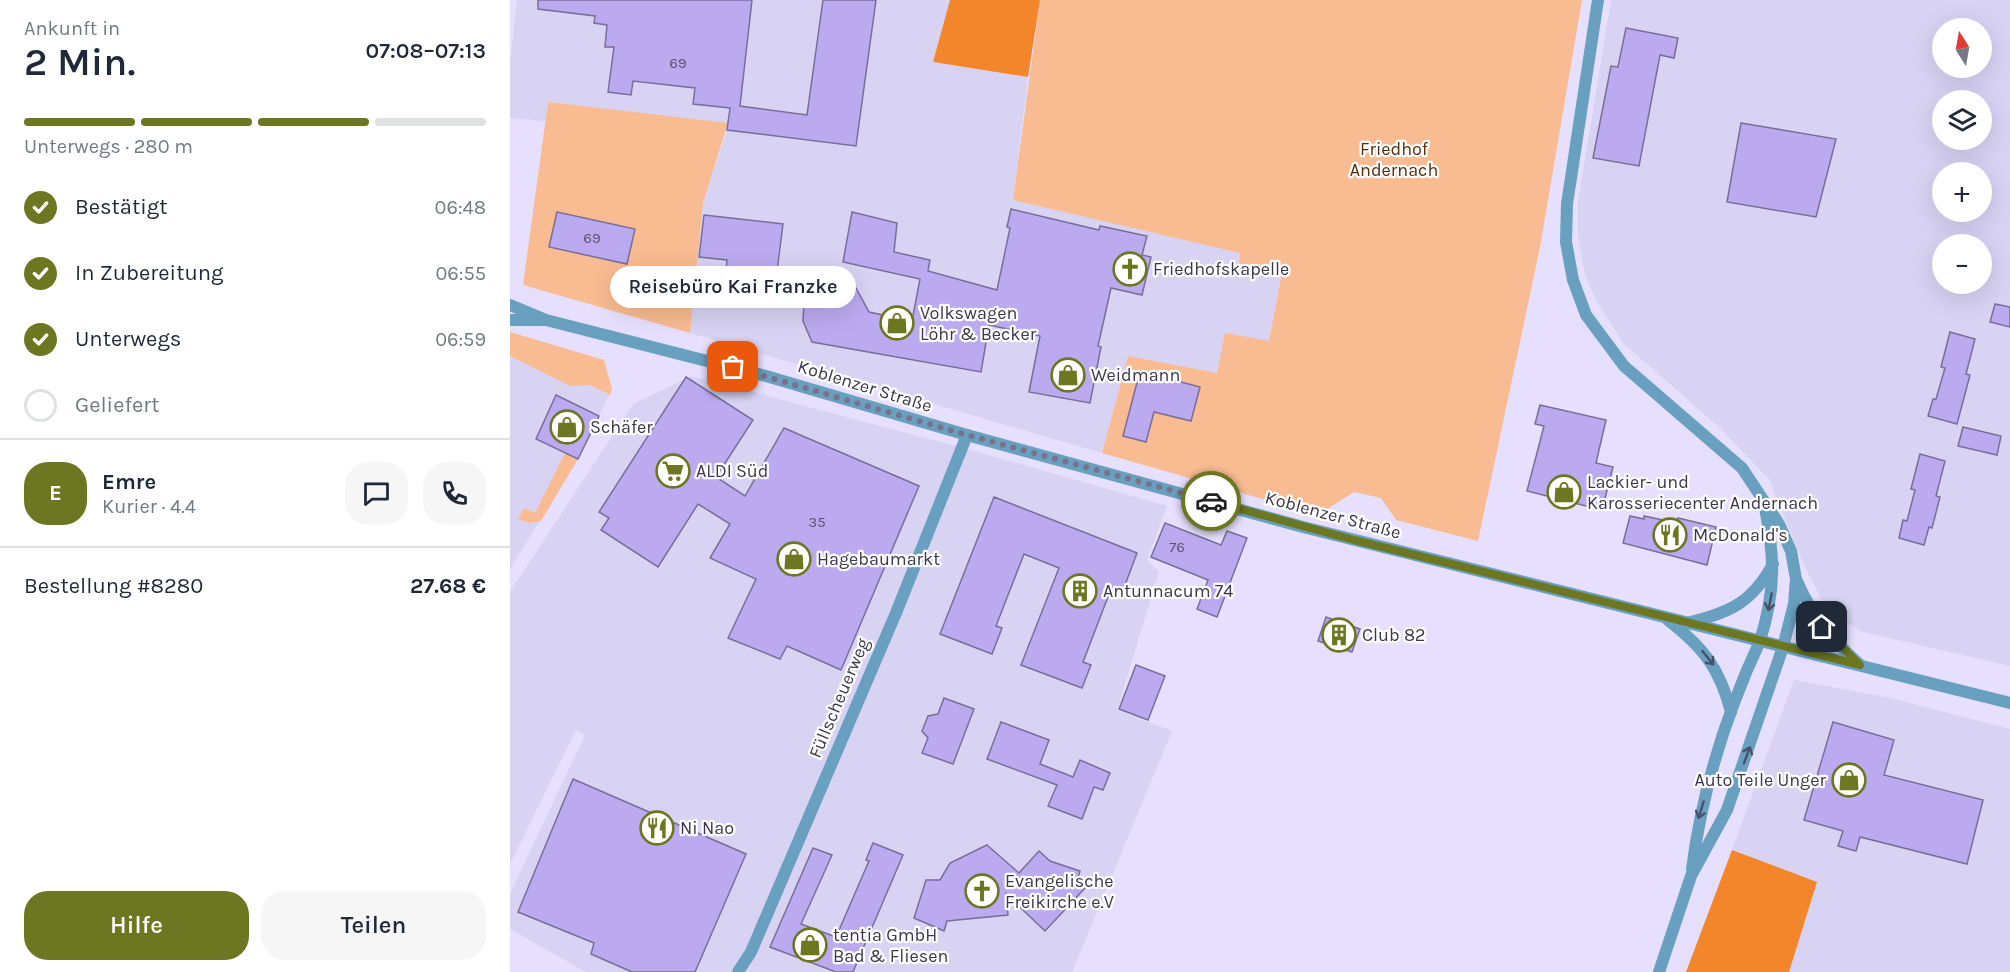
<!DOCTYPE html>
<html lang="de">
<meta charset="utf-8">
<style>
body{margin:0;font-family:Karla,sans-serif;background:#f6f6f7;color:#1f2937;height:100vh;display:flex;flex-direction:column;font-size:22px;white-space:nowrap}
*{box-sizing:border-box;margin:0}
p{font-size:20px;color:#747a83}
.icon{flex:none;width:33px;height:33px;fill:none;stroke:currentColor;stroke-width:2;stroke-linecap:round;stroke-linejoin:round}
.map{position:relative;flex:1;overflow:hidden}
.details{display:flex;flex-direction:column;background:#fff;width:510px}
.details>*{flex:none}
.needle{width:39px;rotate:349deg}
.fabs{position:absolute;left:1422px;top:18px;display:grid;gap:12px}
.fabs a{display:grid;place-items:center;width:60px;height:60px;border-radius:50%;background:#fff;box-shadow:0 6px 24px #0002;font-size:30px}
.pin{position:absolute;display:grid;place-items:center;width:51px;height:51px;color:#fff;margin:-26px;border-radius:12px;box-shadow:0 3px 9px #0006}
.courier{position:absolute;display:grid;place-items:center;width:60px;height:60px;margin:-30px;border:4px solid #6d7620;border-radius:50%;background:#fff;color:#222;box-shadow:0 2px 8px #0007}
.bubble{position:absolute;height:42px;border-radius:21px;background:#fff;box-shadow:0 6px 24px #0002;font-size:20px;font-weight:600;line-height:42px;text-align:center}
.headline em{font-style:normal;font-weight:600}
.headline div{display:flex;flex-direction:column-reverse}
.headline{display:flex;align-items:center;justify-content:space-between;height:102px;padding:0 24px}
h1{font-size:39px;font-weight:600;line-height:45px}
.bar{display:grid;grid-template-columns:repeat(4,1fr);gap:9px 6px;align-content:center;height:72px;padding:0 24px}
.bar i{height:8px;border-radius:4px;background:#e0e1e3}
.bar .active{background:#6d7620}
.bar p{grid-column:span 4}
.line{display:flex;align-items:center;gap:15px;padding:0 24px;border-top:2px solid #e0e1e3}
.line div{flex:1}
.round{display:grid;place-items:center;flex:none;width:63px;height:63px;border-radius:24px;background:#f6f6f7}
ol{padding:0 24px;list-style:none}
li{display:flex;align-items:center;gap:18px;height:66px}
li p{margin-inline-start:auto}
li .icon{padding:6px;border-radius:50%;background:#6d7620;color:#fff;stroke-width:4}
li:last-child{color:#747a83}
li i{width:33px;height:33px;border:3px solid #e0e1e3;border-radius:50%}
.action{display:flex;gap:12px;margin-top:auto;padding:12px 24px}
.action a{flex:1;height:69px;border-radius:24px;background:#6d7620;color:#fff;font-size:24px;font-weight:600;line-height:69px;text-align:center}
.action a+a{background:#f6f6f7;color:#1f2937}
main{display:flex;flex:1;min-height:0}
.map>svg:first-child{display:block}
</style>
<main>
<section class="details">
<div class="headline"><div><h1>2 Min.</h1><p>Ankunft in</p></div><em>07:08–07:13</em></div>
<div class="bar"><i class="active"></i><i class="active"></i><i class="active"></i><i></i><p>Unterwegs · 280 m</p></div>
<ol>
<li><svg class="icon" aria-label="check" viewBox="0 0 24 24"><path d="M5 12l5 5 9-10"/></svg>Bestätigt<p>06:48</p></li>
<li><svg class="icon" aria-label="check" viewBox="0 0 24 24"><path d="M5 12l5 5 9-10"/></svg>In Zubereitung<p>06:55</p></li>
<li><svg class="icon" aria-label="check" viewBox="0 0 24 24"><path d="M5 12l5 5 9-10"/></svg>Unterwegs<p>06:59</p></li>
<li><i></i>Geliefert</li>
</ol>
<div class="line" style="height:108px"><b class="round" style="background:#6d7620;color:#fff">E</b><div><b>Emre</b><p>Kurier · 4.4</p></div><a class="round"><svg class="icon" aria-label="chat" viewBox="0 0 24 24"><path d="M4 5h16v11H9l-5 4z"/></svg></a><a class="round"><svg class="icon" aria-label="phone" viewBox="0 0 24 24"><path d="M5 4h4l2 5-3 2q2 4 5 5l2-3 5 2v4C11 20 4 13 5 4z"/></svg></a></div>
<div class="line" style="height:78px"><div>Bestellung #8280</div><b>27.68 €</b></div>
<div class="action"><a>Hilfe</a><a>Teilen</a></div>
</section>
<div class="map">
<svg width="1500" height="972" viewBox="0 0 1500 972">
<rect width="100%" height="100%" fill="#e6e0fe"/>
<g fill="#d8d2f3" fill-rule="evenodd">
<path d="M7,0H440L423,62L518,77L503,200L731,253L729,264L772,272L759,342L707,373L618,356L592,453L180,333L193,203L217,130L38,102L35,121L0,118V62Z"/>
<path d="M1101,0H1500V666L1353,632L1318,612L1293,563L1259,479L1210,428L1113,343L1085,298L1075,274L1068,237V202ZM1432,28H1472V68H1432ZM1432,100H1472V140H1432ZM1432,172H1472V212H1432ZM1432,244H1472V284H1432Z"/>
<path d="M0,333L102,389L68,459L0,569Z"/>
<path d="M181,376L461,450L657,506L637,560L649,572L607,710L662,731L562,972H236L243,960L233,972H76L0,929V894L75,735L66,730L0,864V592L123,404Z"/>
<path d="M1284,680L1381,698L1500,729V972H1279L1307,883L1222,850Z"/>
</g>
<g fill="#f9bb91">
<path d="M530,0H1072L1030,247L968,541L886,520L871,498L844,492L808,515L592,453L618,356L707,373L715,333L759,341L772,272L729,264L730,253L503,200Z"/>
<path d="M38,102L218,123L193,203L180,333L13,285Z"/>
<path d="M0,332L94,360L102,389L100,395L80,385L60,386L0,356Z"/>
<path d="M55,453L68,459L31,521L19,523L8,519L14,508L25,513Z"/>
</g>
<g fill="#f3862a">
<path d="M440,0H530L518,77L423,62Z"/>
<path d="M1222,850L1307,882L1279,972H1176Z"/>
</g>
<g fill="#bbaaef" stroke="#796e9a" stroke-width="1.5">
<path d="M28,0H242L230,106L297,115L313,0H366L346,146L217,130L220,108L183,104L185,88L123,81L121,95L98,92L104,47H95L97,25L84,23L85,16L28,9Z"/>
<path d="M1116,28L1168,38L1164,58L1150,55L1129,166L1083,158L1101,66L1108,67Z"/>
<path d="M1231,123L1326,139L1306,217L1217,202Z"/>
<path d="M501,209L589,230L590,226L637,236L632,255L641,257L632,295L601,288L588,346L591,347L580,403L519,392L530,336L479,325L471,372L302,342L293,321L295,284L320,272L340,277L359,312L402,321L410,279L333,262L342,212L387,223L384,252L420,260L418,271L487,290L500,228L497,227Z"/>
<path d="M47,212L125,229L117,264L39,247Z"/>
<path d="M194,215L273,224L263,303L213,297L217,260L189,257Z"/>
<path d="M1485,304L1500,307V327L1480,322Z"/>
<path d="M1440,332L1465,339L1456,374L1460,375L1447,424L1418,416L1423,399H1426L1435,368L1431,367Z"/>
<path d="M630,371L690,387L681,421L644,412L636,442L613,436Z"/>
<path d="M176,377L243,420L206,477L235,496L274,428L409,486L331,670L277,646L270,659L218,638L246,579L200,558L220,524L188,504L148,567L91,530L99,518L89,512Z"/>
<path d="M46,395L89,416L68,459L26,439Z"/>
<path d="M1030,405L1096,420L1086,463L1103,467L1092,510L1017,491L1034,426L1025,424Z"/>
<path d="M1453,427L1491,436L1487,455L1448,446Z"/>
<path d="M1410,454L1435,461L1426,496L1430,497L1422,528L1419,527L1414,545L1389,538L1393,520L1397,521L1405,490L1401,489Z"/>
<path d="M484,497L627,553L612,593L601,589L573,662L581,665L572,688L511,665L549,568L514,554L486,626L492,628L482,654L430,634Z"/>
<path d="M1120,516L1134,519V516L1167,523L1168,518L1206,527L1197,565L1113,543Z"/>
<path d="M655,523L711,545L717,531L737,538L707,617L687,609L698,580L641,557Z"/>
<path d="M816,617L850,629L842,652L808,641Z"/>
<path d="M626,665L655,676L638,720L609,709Z"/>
<path d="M434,698L464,709L443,764L412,753L418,738L412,731L418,716L428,714Z"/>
<path d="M491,722L539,740L530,764L563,777L570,760L600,773L593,790L584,787L572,819L538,806L547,785L477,759Z"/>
<path d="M1323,722L1384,740L1374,775L1473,800L1457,864L1350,837L1346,851L1328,846L1333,831L1294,820Z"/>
<path d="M63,779L236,854L185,972H122L81,954L84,943L8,912Z"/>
<path d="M363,843L393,855L343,972H326L260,947L303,848L322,855L291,924L326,937L359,861L356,860Z"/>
<path d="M477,845L509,873L529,851L540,861L570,871L567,881L575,888L535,931L496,894L498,915L437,921L434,931L404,918L416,880H430L440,863Z"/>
</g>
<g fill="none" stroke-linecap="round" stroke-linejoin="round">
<g stroke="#699fbf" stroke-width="12">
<path d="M1088,0L1057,204L1056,242L1063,280L1076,315L1114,366L1232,468L1269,524L1281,551L1286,579L1284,604L1273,647"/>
<path d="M1287,581C1302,616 1322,640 1350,665"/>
<path d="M1177,623C1219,613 1242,603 1263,564"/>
<path d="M1250,641C1266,589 1265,556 1254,503"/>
<path d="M228,972L241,952L386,613L457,435"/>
</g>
<g stroke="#699fbf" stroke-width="12">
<path d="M0,305L36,320L256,376L457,435L793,527L1500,703"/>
<path d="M0,320H35"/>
<path d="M1158,620C1194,648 1210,669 1221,712"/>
<path d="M1182,869C1192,791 1217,712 1250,641"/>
<path d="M1149,972L1181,876L1217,810L1273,647"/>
</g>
</g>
<defs><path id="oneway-shaft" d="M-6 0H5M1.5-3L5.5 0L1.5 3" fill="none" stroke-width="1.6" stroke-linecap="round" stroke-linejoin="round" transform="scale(1.5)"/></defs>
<g stroke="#475168">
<use href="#oneway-shaft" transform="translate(1260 602) rotate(101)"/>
<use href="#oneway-shaft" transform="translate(1198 658) rotate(51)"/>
<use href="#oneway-shaft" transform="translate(1237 755) rotate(-70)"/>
<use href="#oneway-shaft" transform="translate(1191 810) rotate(107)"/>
</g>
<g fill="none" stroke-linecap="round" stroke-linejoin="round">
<path stroke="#78728a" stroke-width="6" stroke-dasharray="0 10.8" d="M223,367L457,435L701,501"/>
<path stroke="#6d7620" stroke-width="8" d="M701,501L844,540L1350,665L1312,627"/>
</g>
<defs>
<symbol id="church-ring" viewBox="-11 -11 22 22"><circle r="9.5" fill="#fff" stroke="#6d7620" stroke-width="1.5"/><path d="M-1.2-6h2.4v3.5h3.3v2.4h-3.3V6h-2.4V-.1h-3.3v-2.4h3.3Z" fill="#6d7620"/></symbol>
<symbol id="shop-ring" viewBox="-11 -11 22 22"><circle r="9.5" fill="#fff" stroke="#6d7620" stroke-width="1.5"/><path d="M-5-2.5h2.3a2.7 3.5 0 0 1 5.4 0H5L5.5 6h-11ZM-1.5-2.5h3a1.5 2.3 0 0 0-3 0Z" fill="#6d7620"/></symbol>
<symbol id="supermarket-ring" viewBox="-11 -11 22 22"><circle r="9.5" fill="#fff" stroke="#6d7620" stroke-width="1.5"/><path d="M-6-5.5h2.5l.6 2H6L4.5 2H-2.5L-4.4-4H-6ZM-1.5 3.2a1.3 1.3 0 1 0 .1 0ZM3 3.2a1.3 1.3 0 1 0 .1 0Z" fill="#6d7620"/></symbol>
<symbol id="restaurant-ring" viewBox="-11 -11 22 22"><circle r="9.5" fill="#fff" stroke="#6d7620" stroke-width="1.5"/><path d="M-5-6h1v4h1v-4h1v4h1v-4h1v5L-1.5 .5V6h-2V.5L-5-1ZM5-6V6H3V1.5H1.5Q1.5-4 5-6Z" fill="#6d7620"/></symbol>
<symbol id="building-ring" viewBox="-11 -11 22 22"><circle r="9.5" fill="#fff" stroke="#6d7620" stroke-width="1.5"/><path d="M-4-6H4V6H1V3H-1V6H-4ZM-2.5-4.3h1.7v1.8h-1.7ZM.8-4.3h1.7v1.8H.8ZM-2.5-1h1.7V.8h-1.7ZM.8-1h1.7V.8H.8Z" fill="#6d7620"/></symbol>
</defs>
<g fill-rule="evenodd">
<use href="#church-ring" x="601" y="250" width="38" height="38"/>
<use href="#shop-ring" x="368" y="304" width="38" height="38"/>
<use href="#shop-ring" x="539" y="356" width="38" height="38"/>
<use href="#shop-ring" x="38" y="408" width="38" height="38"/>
<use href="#supermarket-ring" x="144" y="452" width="38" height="38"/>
<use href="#shop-ring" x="1035" y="473" width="38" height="38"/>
<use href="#restaurant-ring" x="1141" y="516" width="38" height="38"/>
<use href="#shop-ring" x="265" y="540" width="38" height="38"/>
<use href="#building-ring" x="551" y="572" width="38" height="38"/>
<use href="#building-ring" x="810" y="616" width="38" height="38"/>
<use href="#shop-ring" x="1320" y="761" width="38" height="38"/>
<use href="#restaurant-ring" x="128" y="809" width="38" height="38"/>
<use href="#church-ring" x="453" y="872" width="38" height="38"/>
<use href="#shop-ring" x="281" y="926" width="38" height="38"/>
</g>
<g text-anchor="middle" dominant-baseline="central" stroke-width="4.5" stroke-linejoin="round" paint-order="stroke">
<g font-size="15" fill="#5c5474">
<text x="168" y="63">69</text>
<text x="82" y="238">69</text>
<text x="307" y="522">35</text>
<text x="667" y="547">76</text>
</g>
<g font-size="18" fill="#572d09" stroke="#fff">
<text x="884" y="149">Friedhof<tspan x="884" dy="21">Andernach</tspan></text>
</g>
<g font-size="18" fill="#3c374b" stroke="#fff" text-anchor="start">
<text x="643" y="269">Friedhofskapelle</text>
<text x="410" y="313">Volkswagen<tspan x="410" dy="21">Löhr &amp; Becker</tspan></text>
<text x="581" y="375">Weidmann</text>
<text x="80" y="427">Schäfer</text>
<text x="186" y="471">ALDI Süd</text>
<text x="1077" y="482">Lackier- und<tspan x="1077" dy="21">Karosseriecenter Andernach</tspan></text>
<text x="1183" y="535">McDonald's</text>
<text x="307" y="559">Hagebaumarkt</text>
<text x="593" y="591">Antunnacum 74</text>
<text x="852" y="635">Club 82</text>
<text x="1316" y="780" text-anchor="end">Auto Teile Unger</text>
<text x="170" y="828">Ni Nao</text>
<text x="495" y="881">Evangelische<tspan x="495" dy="21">Freikirche e.V</tspan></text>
<text x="323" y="935">tentia GmbH<tspan x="323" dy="21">Bad &amp; Fliesen</tspan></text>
</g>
<g font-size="18" fill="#3c374b" stroke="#fff">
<text transform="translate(355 386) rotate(17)">Koblenzer Straße</text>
<text transform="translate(823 515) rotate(15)">Koblenzer Straße</text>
<text transform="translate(329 698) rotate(-67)">Füllscheuerweg</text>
</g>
</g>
</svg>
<div class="fabs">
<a><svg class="needle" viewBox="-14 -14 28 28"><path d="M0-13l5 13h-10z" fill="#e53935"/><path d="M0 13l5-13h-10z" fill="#747a83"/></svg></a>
<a><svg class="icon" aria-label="layers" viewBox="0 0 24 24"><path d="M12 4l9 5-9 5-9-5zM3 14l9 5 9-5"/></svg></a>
<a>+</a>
<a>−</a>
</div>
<div class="pin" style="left:223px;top:367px;background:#ea580c"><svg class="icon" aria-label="bag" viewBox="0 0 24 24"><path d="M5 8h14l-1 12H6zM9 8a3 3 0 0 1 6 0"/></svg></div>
<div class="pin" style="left:1312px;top:627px;background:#1f2937"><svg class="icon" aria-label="home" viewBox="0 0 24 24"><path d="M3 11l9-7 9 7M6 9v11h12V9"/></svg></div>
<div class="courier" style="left:701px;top:501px"><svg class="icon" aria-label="car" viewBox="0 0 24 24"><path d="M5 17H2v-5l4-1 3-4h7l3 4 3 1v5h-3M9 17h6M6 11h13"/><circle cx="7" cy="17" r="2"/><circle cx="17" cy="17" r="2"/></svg></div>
<div class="bubble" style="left:100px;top:266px;width:246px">Reisebüro Kai Franzke</div>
</div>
</main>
